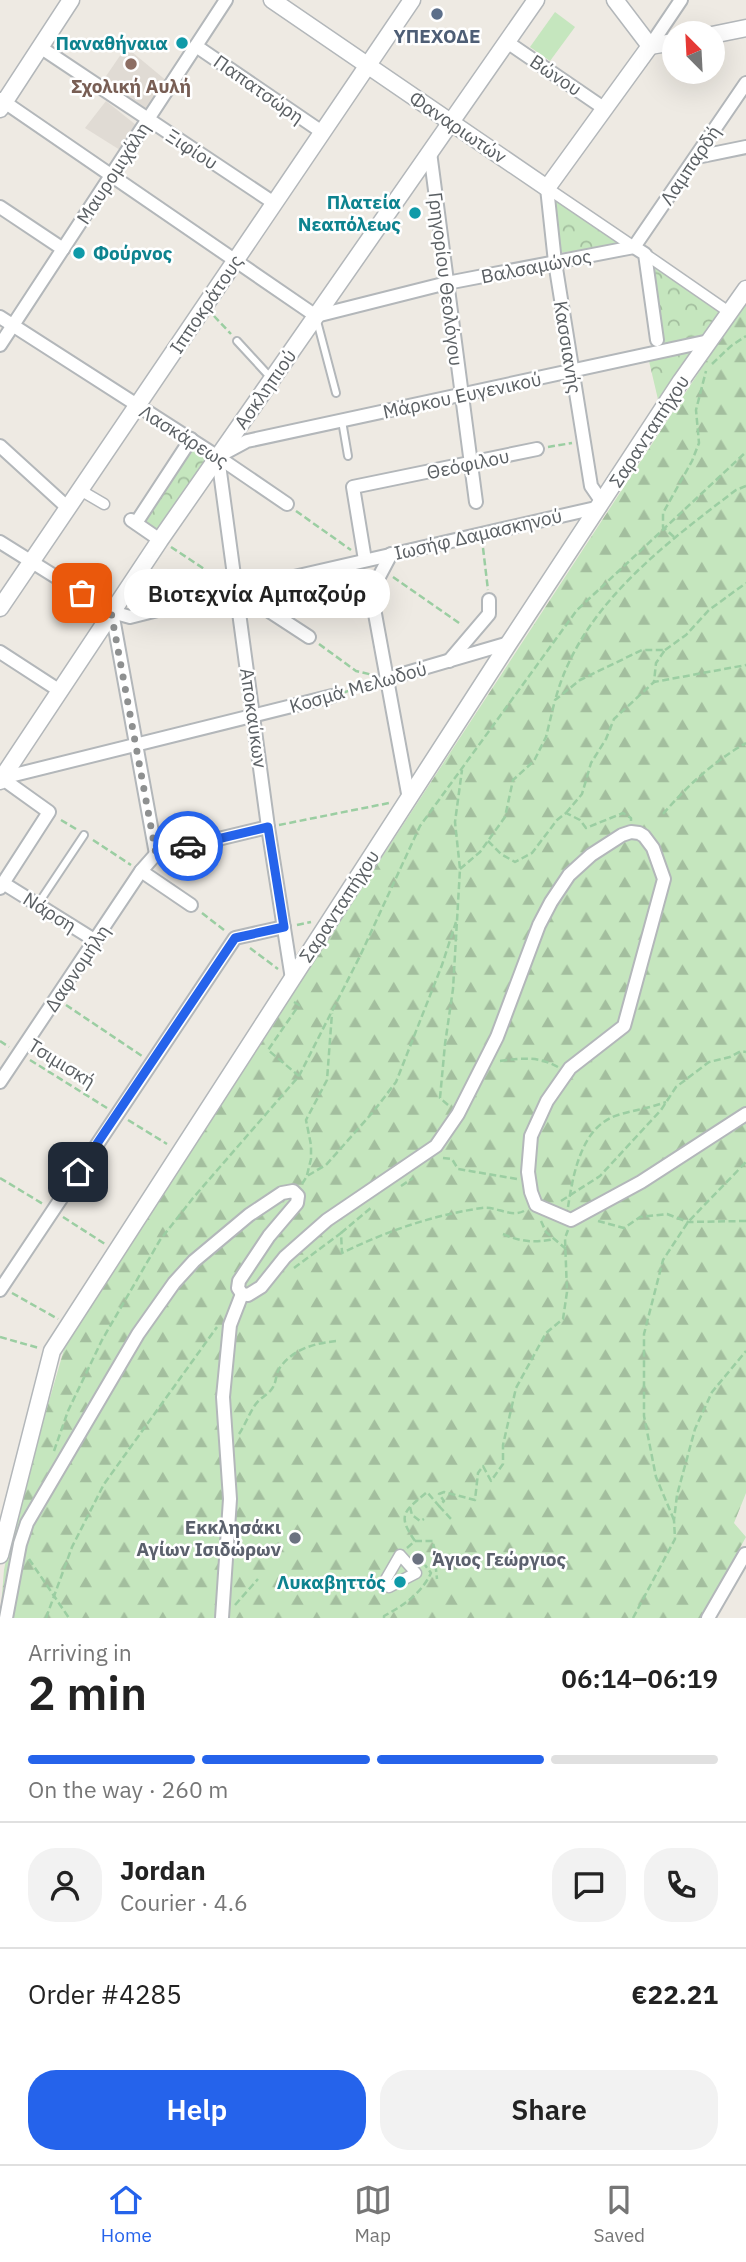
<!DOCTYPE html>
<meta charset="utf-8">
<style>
body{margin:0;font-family:"IBM Plex Sans",sans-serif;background:#f2f2f2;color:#222;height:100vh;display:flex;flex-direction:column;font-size:26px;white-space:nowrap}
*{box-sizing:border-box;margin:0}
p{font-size:23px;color:#767676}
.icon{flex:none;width:38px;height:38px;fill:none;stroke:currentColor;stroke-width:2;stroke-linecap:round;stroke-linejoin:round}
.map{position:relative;height:1618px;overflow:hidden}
.details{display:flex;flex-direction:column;background:#fff;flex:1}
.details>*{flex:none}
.needle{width:46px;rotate:336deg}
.controls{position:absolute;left:662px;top:21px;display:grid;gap:14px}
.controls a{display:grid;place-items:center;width:63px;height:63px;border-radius:50%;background:#fff;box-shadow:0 7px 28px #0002;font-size:35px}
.pin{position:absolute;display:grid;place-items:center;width:60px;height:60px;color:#fff;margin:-30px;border-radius:14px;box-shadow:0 4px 10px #0006}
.courier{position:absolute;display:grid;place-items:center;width:70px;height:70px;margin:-35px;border:5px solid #2563eb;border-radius:50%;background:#fff;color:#222;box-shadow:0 2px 9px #0007}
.bubble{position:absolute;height:49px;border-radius:24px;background:#fff;box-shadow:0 7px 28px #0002;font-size:23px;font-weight:600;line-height:49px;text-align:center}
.headline em{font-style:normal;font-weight:600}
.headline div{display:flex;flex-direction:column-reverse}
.headline{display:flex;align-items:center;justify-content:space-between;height:119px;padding:0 28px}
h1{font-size:46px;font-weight:600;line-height:52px}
.bar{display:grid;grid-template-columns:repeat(4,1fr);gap:10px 7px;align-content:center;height:84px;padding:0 28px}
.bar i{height:9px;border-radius:5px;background:#e0e0e0}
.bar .current{background:#2563eb}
.bar p{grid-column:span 4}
.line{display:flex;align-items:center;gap:18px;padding:0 28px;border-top:2px solid #e0e0e0}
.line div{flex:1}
.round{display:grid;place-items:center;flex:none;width:74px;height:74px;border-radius:28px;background:#f2f2f2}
.action{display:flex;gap:14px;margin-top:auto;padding:14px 28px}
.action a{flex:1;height:80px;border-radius:28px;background:#2563eb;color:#fff;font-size:28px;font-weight:600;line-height:80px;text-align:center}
.action a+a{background:#f2f2f2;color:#222}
.tabs{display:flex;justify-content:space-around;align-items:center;height:98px;border-top:2px solid #e0e0e0;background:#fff;font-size:19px;color:#767676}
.tabs a{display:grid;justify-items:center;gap:4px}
.tabs .current{color:#2563eb}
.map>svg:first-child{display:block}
</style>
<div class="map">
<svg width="746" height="1618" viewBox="0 0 746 1618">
<defs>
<pattern id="forest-firs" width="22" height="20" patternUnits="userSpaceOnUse" patternTransform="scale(1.75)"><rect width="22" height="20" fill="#c5e6be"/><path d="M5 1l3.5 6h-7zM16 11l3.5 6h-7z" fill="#a3be9e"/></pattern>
<pattern id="park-crowns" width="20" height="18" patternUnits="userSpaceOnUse" patternTransform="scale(1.75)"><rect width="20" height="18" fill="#c5e6be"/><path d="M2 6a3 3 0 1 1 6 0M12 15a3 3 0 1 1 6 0" fill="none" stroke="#a3be9e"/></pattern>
</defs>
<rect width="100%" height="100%" fill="#eeeae3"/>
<g fill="#e0dbd4">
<path d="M126,47L168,82L146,112L102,82Z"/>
<path d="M106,101L136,125L120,150L85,128Z"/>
</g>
<path fill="url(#forest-firs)" d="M746,300V1493L734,1523L746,1537L701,1618H0L4,1570L12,1529L67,1339Z"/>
<g fill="url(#park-crowns)">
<path d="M552,197L622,244L559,253Z"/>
<path d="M648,260L721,311L703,338L660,347Z"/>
<path d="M697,350L660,408L649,361Z"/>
<path d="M191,445L210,458L157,534L139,523Z"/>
</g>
<path fill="#c5e6be" d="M555,12L575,27L550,61L530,47Z"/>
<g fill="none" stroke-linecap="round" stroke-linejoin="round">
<defs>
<g id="service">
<path d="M317,321L336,393"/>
<path d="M237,341L271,378"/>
<path d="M342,421L348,456"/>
<path d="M38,904L84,835"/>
</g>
<g id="pedestrian">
<path d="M547,188L634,247"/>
<path d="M645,254L729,312"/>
<path d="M80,490L104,504"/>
<path d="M400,1555L416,1573L389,1587L385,1581Z"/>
</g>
<g id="minor">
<path d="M507,42L605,109"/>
<path d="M196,46L322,132"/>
<path d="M650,46L681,0"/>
<path d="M40,47L274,203"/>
<path d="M0,99L316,316L447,283L634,247"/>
<path d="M430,152L476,502"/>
<path d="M697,157L746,147"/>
<path d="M547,188L555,262L591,486L602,502"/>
<path d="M0,207L63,249"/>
<path d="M634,247L746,83"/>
<path d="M634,247L645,254L657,340"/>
<path d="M0,317L218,457L287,504"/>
<path d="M0,345L226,0"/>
<path d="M0,446L68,508"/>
<path d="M221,455L247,441L709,341"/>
<path d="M218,457L268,827L292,979"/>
<path d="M131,520L160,540"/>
<path d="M136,523L191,439"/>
<path d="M0,542L112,612L130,617L237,590L600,507"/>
<path d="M391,554L371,592L409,799"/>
<path d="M365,560L353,487L537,449"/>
<path d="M237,590L309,637"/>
<path d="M112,612L156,854"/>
<path d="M0,652L60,691"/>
<path d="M449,661L489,614V600"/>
<path d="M386,679L509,643"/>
<path d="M0,777L49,812L0,888"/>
<path d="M2,778L332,696"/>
<path d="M156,854L268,827"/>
<path d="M141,871L191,905"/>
<path d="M3,883L96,941"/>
<path d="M0,1082L141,871L156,854"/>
<path d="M0,1290L235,938L284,927"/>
<path d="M6,1618L20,1544L27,1523L138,1334L174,1283L194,1261L249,1215L282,1193L293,1191L298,1196L297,1203L269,1236L239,1281L238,1288L242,1294L248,1295L261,1287L285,1257L327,1220L436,1146L458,1114L497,1037L539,925L551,902L569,875L591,855L622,835L631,832L639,833L644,836L653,848L664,879L624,1026L570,1068L547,1101L531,1136L528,1172L531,1192L536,1205L571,1220L641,1182L746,1114"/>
<path d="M222,1618L230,1499L223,1397L230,1325L242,1294"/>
<path d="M708,1618L745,1554"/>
</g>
<g id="tertiary">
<path d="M272,0L547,188L650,46"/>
<path d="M615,0L650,46"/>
<path d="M712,35L746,28"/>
<path d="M650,46L674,42"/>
<path d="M0,109L71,0"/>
<path d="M0,608L412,0"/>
<path d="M0,781L160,540L536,0"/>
<path d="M0,1555L52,1351L509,643L681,381L746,289"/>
</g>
</defs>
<use href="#service" stroke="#b3b7ba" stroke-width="10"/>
<use href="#pedestrian" stroke="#b3b7ba" stroke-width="13"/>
<use href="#minor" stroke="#b3b7ba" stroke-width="16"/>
<use href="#tertiary" stroke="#b3b7ba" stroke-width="19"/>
<g stroke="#9bcea2" stroke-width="2.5" stroke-dasharray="7 3.5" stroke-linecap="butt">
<path d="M214,316L231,334"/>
<path d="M712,364L731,346L746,336"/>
<path d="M548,447L572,443"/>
<path d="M296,511L351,550"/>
<path d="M674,537L663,527V513L692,461L699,443L696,410L706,371"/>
<path d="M171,547L221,580"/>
<path d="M483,548L488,590"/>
<path d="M393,577L462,625"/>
<path d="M319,644L356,671L373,675"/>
<path d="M665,650L686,635L709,610L746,583"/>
<path d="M342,693L376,682"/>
<path d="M556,697C582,605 664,545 736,490L746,486"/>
<path d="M566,813L582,794L591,763L606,739L614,719L654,682"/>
<path d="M663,814C688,785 713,762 746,743"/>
<path d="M61,820L76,829"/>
<path d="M279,825L389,803"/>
<path d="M93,840L131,865"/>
<path d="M488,841L501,854L515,862L532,853L557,820L566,813L580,820L586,828L623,813L631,818V821"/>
<path d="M460,869L480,852L505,817L513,780L534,761L546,737L555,700L580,680L642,650H665L656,663L654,682L746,665"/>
<path d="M202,913L224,930"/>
<path d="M297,925L311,922"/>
<path d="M250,948L278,969"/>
<path d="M294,1002L299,1005L268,1050L299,1076"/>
<path d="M66,1005L142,1056"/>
<path d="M0,1041L9,1047"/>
<path d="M30,1060L107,1108"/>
<path d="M500,1061C522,1058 538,1056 558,1067"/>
<path d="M448,1105L440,1098L445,1044L453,989L460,869L455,822L462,770"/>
<path d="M128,1120L167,1144"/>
<path d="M443,1158L452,1159L458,1169L517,1179"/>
<path d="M307,1175L311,1159V1145L306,1120L327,1080L332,1013"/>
<path d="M0,1178L43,1204"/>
<path d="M302,1184L307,1176L326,1165L373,1112L396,1082L442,965L456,922"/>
<path d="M401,1186L413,1178"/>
<path d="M561,1201L600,1176L661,1110L676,1087L709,1062L730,1057L741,1051L746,1052"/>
<path d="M568,1207C573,1175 581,1126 618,1115C634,1110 650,1108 666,1102"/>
<path d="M63,1217L105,1244"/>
<path d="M541,1221L546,1232L566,1249"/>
<path d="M598,1221L624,1228L640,1217L667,1214L688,1222L746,1221"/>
<path d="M341,1233L373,1206"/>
<path d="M503,1234C521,1242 535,1243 554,1239"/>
<path d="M294,1268L341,1233L342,1253C387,1231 433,1215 482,1208C497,1206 510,1218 524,1211"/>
<path d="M12,1293L58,1319"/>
<path d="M0,1337L39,1348"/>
<path d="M239,1434C245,1425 249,1414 255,1405C260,1398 267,1395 271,1390C277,1383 275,1376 279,1369C292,1349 315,1343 337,1341"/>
<path d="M54,1451L68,1411L102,1340L160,1240L193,1198L299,1076L360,956L420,826L577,610L746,452"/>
<path d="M439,1506L452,1520"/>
<path d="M410,1507L412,1515L420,1521L424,1519"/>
<path d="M674,1520L656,1477L644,1416V1334L663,1260L688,1222L746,1162"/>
<path d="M415,1541H433L437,1579"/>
<path d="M407,1548L415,1541C396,1514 405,1511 427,1492L439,1506L444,1501L439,1494L444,1492L475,1500L478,1473L483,1466L491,1481L503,1464V1445L516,1388L546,1333L563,1319L567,1292L565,1238L568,1230"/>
<path d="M29,1559L69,1618"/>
<path d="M235,1605L258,1579"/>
<path d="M46,1618L72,1547L104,1484L217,1327"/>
<path d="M384,1618V1616C404,1605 421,1594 431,1573L425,1565"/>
<path d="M633,1618L675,1539L674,1520L677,1495L695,1429L712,1392L746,1351"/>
</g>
<use href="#service" stroke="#fff" stroke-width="6"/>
<use href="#pedestrian" stroke="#fff" stroke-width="10"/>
<use href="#minor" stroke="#fff" stroke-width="12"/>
<use href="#tertiary" stroke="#fff" stroke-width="16"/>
</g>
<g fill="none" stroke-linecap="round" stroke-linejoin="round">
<path stroke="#8e9090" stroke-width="7" stroke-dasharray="0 12.6" d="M82,593L111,612L156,854L188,846"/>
<path stroke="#2563eb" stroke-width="9" d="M78,1172L235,938L284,927L268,827L188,846"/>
</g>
<circle fill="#5c6f8a" stroke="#fff" stroke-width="2.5" cx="437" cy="14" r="7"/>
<g fill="#0f9aa8" stroke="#fff" stroke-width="2.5">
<circle cx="182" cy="43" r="7"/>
<circle cx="415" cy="213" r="7"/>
<circle cx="79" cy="253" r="7"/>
<circle cx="400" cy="1582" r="7"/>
</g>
<circle fill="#8d6e63" stroke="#fff" stroke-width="2.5" cx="131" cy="64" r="7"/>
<g fill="#6b7280" stroke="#fff" stroke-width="2.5">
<circle cx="295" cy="1538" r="7"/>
<circle cx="418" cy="1559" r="7"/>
</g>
<g text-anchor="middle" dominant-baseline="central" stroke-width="5" stroke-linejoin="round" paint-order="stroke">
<g font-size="19" font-weight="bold" fill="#4e5e75" stroke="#fff">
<text x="437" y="36">ΥΠΕΧΟΔΕ</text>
</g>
<g font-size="19" font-weight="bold" fill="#0d838f" stroke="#fff" text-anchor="end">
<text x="168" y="43">Παναθήναια</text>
<text x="401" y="202">Πλατεία<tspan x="401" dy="22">Νεαπόλεως</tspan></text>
<text x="93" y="253" text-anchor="start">Φούρνος</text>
<text x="386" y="1582">Λυκαβηττός</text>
</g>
<g font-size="19" fill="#5b6064" stroke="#fff">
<text transform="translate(556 75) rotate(34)">Βώνου</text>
<text transform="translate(259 89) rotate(35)">Παπατσώρη</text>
<text transform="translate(458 127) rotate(34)">Φαναριωτών</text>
<text transform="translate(192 149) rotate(33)">Ξιφίου</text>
<text transform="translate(690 165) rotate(-56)">Λαμπαρδή</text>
<text transform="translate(113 173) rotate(-57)">Μαυρομιχάλη</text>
<text transform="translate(536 266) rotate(-11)">Βαλσαμώνος</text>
<text transform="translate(446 279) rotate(83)">Γρηγορίου Θεολόγου</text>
<text transform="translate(206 304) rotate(-56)">Ιπποκράτους</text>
<text transform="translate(568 347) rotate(81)">Κασσιανής</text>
<text transform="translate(265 389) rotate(-55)">Ασκληπιού</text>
<text transform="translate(462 395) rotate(-12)">Μάρκου Ευγενικού</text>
<text transform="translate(649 431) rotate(-57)">Σαρανταπήχου</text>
<text transform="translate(184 436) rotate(32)">Λασκάρεως</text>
<text transform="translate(468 464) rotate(-12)">Θεόφιλου</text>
<text transform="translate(478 534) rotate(-13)">Ιωσήφ Δαμασκηνού</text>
<text transform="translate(358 687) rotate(-16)">Κοσμά Μελωδού</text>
<text transform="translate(254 718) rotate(82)">Αποκαύκων</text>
<text transform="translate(339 906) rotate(-57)">Σαρανταπήχου</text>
<text transform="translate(50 912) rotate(32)">Νάρση</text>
<text transform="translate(77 968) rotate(-56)">Δαφνομήλη</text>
<text transform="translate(62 1063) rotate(32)">Τσιμισκή</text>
</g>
<g font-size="19" font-weight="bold" fill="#785e54" stroke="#fff">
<text x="131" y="86">Σχολική Αυλή</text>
</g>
<g font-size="19" font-weight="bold" fill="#5b616d" stroke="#fff" text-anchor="end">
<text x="281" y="1527">Εκκλησάκι<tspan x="281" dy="22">Αγίων Ισιδώρων</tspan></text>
<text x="432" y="1559" text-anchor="start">Άγιος Γεώργιος</text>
</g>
</g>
</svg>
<div class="controls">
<a><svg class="needle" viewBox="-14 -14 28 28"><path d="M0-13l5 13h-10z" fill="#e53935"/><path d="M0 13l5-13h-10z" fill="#767676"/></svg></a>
</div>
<div class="pin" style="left:82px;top:593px;background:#ea580c"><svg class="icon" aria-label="bag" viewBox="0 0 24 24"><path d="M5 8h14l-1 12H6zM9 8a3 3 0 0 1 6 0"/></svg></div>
<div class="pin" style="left:78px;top:1172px;background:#1f2937"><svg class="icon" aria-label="home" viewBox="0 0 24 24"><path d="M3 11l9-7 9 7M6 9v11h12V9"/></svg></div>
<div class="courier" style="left:188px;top:846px"><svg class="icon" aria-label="car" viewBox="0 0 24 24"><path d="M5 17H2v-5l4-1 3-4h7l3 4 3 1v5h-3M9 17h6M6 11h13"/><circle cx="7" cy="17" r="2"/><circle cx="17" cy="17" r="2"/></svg></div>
<div class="bubble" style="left:124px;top:569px;width:266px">Βιοτεχνία Αμπαζούρ</div>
</div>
<section class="details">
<div class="headline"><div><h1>2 min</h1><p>Arriving in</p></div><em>06:14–06:19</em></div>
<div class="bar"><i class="current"></i><i class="current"></i><i class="current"></i><i></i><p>On the way · 260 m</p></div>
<div class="line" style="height:126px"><a class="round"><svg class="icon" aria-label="person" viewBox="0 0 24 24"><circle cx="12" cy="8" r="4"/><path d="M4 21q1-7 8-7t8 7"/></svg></a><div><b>Jordan</b><p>Courier · 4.6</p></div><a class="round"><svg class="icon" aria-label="chat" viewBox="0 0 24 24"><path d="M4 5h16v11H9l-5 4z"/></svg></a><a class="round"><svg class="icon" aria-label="phone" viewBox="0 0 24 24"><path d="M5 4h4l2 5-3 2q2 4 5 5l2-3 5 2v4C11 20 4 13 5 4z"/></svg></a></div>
<div class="line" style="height:91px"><div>Order #4285</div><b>€22.21</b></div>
<div class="action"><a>Help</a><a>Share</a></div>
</section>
<nav class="tabs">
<a class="current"><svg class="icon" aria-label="home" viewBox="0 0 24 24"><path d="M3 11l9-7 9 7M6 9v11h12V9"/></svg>Home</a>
<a><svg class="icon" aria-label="map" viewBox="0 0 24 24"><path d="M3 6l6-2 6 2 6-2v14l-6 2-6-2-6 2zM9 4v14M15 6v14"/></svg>Map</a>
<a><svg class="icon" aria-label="saved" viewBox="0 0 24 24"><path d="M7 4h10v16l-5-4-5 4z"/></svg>Saved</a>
</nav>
